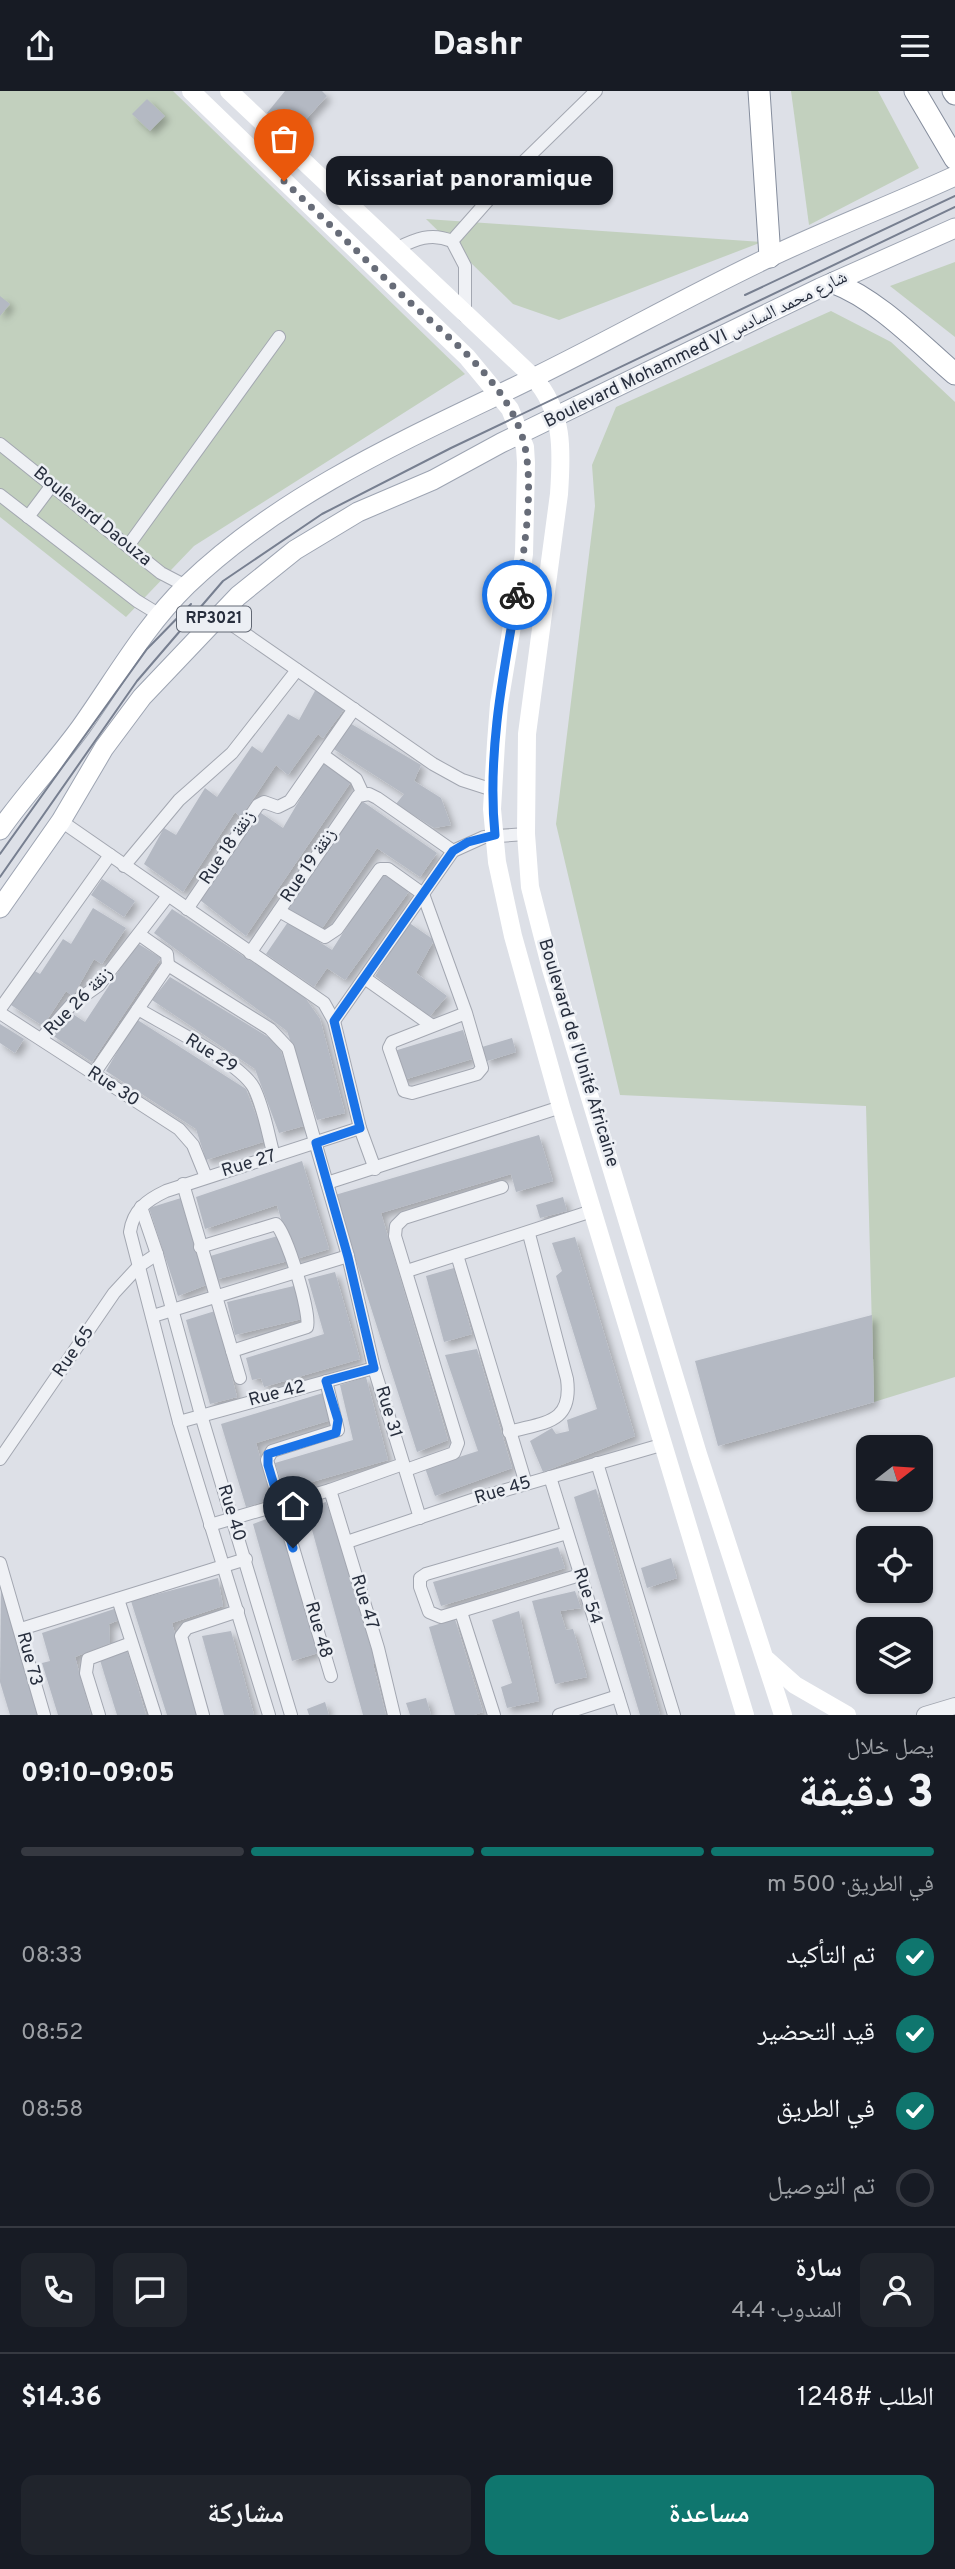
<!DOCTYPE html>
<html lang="ar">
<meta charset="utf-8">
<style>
body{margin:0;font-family:Overpass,"Noto Naskh Arabic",sans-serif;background:#20242c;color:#f1f3f6;direction:rtl;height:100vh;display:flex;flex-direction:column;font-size:26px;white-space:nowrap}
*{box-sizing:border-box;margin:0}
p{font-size:23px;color:#9ea1a6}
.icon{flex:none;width:38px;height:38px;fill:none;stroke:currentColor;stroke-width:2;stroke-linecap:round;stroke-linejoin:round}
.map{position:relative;height:1624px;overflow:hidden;direction:ltr}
.sheet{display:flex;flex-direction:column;background:#171b24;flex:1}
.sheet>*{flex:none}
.needle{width:46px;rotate:73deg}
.controls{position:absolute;left:856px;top:1344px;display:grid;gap:14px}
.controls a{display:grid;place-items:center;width:77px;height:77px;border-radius:14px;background:#171b24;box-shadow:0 2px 5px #0004;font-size:35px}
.pin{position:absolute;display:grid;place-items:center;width:60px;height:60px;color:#fff;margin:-72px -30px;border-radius:50% 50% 50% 0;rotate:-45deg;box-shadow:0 0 7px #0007}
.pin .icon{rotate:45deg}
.courier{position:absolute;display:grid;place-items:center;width:70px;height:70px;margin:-35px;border:5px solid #1a73e8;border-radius:50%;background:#fff;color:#222;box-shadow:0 2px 9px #0007}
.bubble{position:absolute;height:49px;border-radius:14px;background:#171b24;box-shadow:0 2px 5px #0004;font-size:23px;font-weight:800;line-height:49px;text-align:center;direction:rtl}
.headline em{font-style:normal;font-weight:800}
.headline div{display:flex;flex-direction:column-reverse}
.headline{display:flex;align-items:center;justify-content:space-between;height:119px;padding:0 21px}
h1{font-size:46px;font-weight:800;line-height:52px}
.bar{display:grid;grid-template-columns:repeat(4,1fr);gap:10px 7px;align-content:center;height:84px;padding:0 21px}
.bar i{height:9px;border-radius:5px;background:#363941}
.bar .on{background:#0f766e}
.bar p{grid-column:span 4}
.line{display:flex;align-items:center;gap:18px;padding:0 21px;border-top:2px solid #363941}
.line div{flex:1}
.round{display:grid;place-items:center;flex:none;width:74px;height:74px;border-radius:14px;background:#20242c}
ol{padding:0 21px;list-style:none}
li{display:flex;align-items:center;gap:21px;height:77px}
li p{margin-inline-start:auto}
li .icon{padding:7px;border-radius:50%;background:#0f766e;color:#fff;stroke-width:4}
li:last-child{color:#9ea1a6}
li i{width:38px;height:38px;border:4px solid #363941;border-radius:50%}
.action{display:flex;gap:14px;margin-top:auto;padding:14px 21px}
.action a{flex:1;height:80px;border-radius:14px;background:#0f766e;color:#fff;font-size:28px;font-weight:800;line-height:80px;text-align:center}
.action a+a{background:#20242c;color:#f1f3f6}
header{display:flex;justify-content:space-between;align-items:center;height:91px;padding:0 21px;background:#171b24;font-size:32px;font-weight:800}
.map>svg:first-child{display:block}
</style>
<header><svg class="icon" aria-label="menu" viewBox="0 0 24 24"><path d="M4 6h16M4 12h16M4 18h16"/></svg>Dashr<svg class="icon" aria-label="share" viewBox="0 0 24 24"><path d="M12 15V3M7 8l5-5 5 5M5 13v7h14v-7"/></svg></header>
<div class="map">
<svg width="955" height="1624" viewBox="0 0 955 1624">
<defs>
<filter id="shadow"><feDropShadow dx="4.5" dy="4.5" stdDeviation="3.5" flood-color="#0004"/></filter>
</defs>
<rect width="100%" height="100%" fill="#dde0e7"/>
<g fill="#c2d0be">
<path d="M0,0H173L465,283L194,455L126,526L0,426Z"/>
<path d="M791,0H878L919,77L809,134Z"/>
<path d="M426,128L762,151L559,229L513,213Z"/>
<path d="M955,171V246L890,195Z"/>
<path d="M831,220L891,251L955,311V1286L874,1311L866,1015L620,1004L556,733L595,415L592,374L616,316Z"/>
</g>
<g fill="#b4b9c3" filter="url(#shadow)">
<path d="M285,0H322L327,5L291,45L267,22Z"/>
<path d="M147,8L165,25L150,40L132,23Z"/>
<path d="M0,205L10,213L0,225Z"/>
<path d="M316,598L345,617L323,647L318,643L288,684L276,674L241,726L235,721L183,801L144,773L164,737L176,744L205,697L217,706L252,655L262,662L288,623L299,629Z"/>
<path d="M348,631L421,674L414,690L441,707L451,734L434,737L396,713L404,703L332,657Z"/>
<path d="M323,669L353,688L246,845L200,809L258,720L283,737Z"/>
<path d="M362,710L437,762L420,786L377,757L319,842L287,820Z"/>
<path d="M381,782L410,799L345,889L327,877L314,896L266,863L288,831L332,859Z"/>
<path d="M102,788L135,810L124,826L91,804Z"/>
<path d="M93,817L126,837L102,873L94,868L73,905L66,900L43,935L11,914L33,879L40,883L63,848L71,853Z"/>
<path d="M172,818L304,905L320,928L345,1022L317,1029L287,940L154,842Z"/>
<path d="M408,831L434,849L416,882L447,905L430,925L375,885Z"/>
<path d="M137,852L161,867L92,971L52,944L68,920L85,931Z"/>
<path d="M170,886L278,952L307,1034L279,1042L255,978L152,909Z"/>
<path d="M136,928L246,998L266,1050L206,1069L196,1038L106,980Z"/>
<path d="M0,933L24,948L15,962L0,952Z"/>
<path d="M463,939L472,968L400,990L391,961Z"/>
<path d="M512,947L516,961L487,970L482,956Z"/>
<path d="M539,1044L553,1090L516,1101L511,1083L381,1122L448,1349L417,1361L335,1104Z"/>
<path d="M302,1070L329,1158L293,1169L277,1114L205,1138L196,1106Z"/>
<path d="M563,1106L567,1120L540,1127L536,1114Z"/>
<path d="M181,1107L206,1194L178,1205L149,1117Z"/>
<path d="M281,1144L288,1170L214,1189L207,1166Z"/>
<path d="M575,1146L635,1345L543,1381L530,1350L552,1337L556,1343L569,1340L567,1329L597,1318L556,1185L562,1180L552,1152Z"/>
<path d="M454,1177L472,1243L444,1251L426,1185Z"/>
<path d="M335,1181L360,1268L264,1296L261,1287L252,1289L246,1267L324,1243L308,1188Z"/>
<path d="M298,1194L306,1227L235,1244L227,1211Z"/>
<path d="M215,1220L237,1306L210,1313L186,1229Z"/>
<path d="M872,1224L874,1311L718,1355L695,1270Z"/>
<path d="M477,1258L512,1377L435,1405L425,1377L478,1360L445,1264Z"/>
<path d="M366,1286L388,1369L284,1399L275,1372L353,1349L340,1294Z"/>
<path d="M323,1302L331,1329L256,1352L272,1408L246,1416L221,1333Z"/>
<path d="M596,1398L660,1624H640L574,1406Z"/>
<path d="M326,1411L380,1571L373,1573L386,1624H363L306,1417Z"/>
<path d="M277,1424L318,1562L292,1570L253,1433Z"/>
<path d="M558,1456L565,1477L441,1515L433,1491Z"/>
<path d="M671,1467L677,1487L647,1497L641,1477Z"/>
<path d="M218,1487L223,1515L172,1532L197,1624H167L131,1510Z"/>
<path d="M1,1496L40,1624H10L0,1591Z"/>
<path d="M575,1500L581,1517L560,1520L566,1539L573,1538L587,1586L555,1593L532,1510Z"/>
<path d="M114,1518L119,1529L109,1533L110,1552L75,1566L91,1624H58L42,1572L50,1570L42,1542Z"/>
<path d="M519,1520L539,1610L507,1617L501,1596L512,1592L492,1529Z"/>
<path d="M455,1528L483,1621L474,1624H455L429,1536Z"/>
<path d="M231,1540L254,1624H224L202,1545Z"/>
<path d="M127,1559L146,1624H117L99,1566Z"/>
<path d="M426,1607L431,1624H410L406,1612Z"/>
<path d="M325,1611L329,1624H309L307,1618Z"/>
</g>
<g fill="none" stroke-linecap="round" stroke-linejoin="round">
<defs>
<g id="minor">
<path d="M452,150L513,81L596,0"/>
<path d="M395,158C416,148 431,141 452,150L465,175V225"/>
<path d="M0,353L161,482L186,495"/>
<path d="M0,404L137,510L160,524"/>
<path d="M28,426L52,394"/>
<path d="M128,455L279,246"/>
<path d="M218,524L433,673L462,689L493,699"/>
<path d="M323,664L356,688L363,703"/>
<path d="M61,730L324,912L334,930L360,1037L375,1078"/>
<path d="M124,775L179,709L232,662L297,579"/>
<path d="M187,818L258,714L264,711L278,716L290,710L354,618"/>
<path d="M279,820L325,846L337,838L380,778H388L423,803L466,922L482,977L477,983L412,1002L404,1000L389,957L392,951L466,922"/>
<path d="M250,862L358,705L369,703L377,707L453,760"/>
<path d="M168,874L270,938L288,957L348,1165L374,1277L420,1427"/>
<path d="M366,888L431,934"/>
<path d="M0,918L110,764"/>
<path d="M138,918C165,934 241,972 254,997C264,1017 268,1043 274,1065"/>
<path d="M0,922L179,1038L193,1054L206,1086"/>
<path d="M334,930L453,760L484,746L526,743"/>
<path d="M41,948L72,913L99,894L167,806"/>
<path d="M93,984L168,874L167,863L140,844"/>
<path d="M327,1092L561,1016"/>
<path d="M183,1093L240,1287"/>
<path d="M141,1116L157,1163L201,1324L291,1624"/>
<path d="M200,1156L276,1133C287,1144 311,1222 307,1236L232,1260"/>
<path d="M457,1164L526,1393"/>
<path d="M407,1180L592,1120"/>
<path d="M153,1225L348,1165"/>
<path d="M326,1290L338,1339L272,1360L267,1369L331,1585"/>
<path d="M179,1331L374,1277"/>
<path d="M509,1341C544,1331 573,1333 567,1288L529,1143"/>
<path d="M0,1368L114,1202L139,1175L157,1163"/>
<path d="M597,1372L674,1624"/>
<path d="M406,1379L454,1362L458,1352L395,1145L396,1135L404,1127L502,1096"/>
<path d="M550,1386L624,1624"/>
<path d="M330,1399L378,1557L394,1624"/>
<path d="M210,1434L330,1399L403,1373"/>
<path d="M567,1442L426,1483L420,1487V1496L429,1521L441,1526L580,1484"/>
<path d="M347,1451L478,1407L661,1354"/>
<path d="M0,1472L44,1624"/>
<path d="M118,1508L155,1624"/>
<path d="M461,1521L494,1624"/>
<path d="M21,1538L246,1468"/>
<path d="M99,1624L86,1582L88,1568L131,1552"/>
<path d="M203,1624L181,1545L187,1537L238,1520"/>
<path d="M269,1624L179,1331L130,1141C133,1119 147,1109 166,1100L360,1037"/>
<path d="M559,1624L618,1605"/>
</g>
<path id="tertiary" d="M925,1624L955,1615"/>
<g id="primary">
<path d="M0,739C25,703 55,672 81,636C115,588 144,536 187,494C275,409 391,355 500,303C592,260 679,209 770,166C831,137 894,113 955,85"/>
<path d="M0,817L61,730L104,657L142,606L238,505L295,459L358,421L433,389L501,352L820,197L955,137"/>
</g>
<g id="trunk">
<path d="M759,0L770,166"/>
<path d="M915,0L955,68"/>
<path d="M953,0L955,3"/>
<path d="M834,192C877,208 919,252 955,283"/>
</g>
</defs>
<use href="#minor" stroke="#a3a7b1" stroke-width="14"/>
<use href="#tertiary" stroke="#a3a7b1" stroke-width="18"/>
<use href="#primary" stroke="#9da4b2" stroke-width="21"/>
<use href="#trunk" stroke="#858d9d" stroke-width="23"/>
<use href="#minor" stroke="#eff1f5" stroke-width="12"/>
<use href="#tertiary" stroke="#eff1f5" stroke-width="16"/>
<g stroke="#fff" stroke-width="18">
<path d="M191,0L467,266L510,318L525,356L526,372L524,463L499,613L496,652L492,718L497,771L513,845L561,1016L745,1624"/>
<path d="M229,0L533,286C564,320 562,360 559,403L527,643L526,743L530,796L551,878L698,1363L783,1624"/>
<path d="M767,1569L795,1594L847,1624"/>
</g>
<use href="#primary" stroke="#fff" stroke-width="19"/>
<use href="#trunk" stroke="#fff" stroke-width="21"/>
<g stroke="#777f90" stroke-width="2">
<path d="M745,204L955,105"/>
<path d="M0,763L147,558L191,513"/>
<path d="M0,786L137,590L223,490L322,423L451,357L955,116"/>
</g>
</g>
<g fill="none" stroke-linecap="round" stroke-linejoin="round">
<path stroke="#676c78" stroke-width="7" stroke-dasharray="0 12.6" d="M284,90C323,127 361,164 399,201C444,244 511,291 525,356C534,401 524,460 517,504"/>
<path stroke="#1a73e8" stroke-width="9" d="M293,1457L268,1374V1363L336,1342L338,1329L326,1290L374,1277L348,1166L316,1052L360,1037L334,930L453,760L468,751L495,744C487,664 503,583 517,504"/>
</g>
<g text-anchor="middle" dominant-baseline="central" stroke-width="5" stroke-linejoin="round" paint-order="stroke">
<rect fill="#eceff4" stroke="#626874" stroke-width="2" x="177" y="515.5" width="74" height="25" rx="5"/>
<g font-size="16" font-weight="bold" fill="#272e3d">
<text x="214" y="528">RP3021</text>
</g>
<g font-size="18" fill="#272e3d" stroke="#eceff4">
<text transform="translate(696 259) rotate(-26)">Boulevard Mohammed VI شارع محمد السادس</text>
<text transform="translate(92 426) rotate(39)">Boulevard Daouza</text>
<text transform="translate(228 757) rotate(-56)">Rue 18 زنقة</text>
<text transform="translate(309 775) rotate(-56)">Rue 19 زنقة</text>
<text transform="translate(79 911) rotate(-45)">Rue 26 زنقة</text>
<text transform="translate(578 962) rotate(73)">Boulevard de l'Unité Africaine</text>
<text transform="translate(211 963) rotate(32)">Rue 29</text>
<text transform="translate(113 996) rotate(33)">Rue 30</text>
<text transform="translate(249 1073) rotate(-17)">Rue 27</text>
<text transform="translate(74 1261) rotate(-55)">Rue 65</text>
<text transform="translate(277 1303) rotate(-15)">Rue 42</text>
<text transform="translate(388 1321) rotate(73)">Rue 31</text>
<text transform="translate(503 1400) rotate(-17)">Rue 45</text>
<text transform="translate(231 1422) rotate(73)">Rue 40</text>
<text transform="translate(587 1505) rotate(72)">Rue 54</text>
<text transform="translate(364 1511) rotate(73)">Rue 47</text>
<text transform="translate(318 1539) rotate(74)">Rue 48</text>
<text transform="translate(29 1568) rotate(75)">Rue 73</text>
</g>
</g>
</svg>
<div class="controls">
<a><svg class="needle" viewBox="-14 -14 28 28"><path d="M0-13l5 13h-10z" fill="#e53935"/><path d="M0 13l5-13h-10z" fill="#9ea1a6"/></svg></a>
<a><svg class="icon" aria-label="locate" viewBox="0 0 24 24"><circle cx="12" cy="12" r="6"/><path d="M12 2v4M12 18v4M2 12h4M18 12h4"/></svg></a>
<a><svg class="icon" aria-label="layers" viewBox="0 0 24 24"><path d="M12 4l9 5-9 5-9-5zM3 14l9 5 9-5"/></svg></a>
</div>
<div class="pin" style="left:284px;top:90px;background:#ea580c"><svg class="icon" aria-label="bag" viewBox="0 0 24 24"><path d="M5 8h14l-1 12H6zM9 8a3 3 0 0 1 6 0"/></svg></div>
<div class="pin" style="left:293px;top:1457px;background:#1f2937"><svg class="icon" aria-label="home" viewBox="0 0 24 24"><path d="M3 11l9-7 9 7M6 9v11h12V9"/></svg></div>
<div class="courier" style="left:517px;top:504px"><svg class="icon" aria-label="bike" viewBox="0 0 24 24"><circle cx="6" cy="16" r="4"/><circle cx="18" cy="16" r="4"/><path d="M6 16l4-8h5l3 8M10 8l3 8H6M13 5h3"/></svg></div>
<div class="bubble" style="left:326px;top:65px;width:287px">Kissariat panoramique</div>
</div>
<section class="sheet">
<div class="headline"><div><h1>3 دقيقة</h1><p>يصل خلال</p></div><em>09:05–09:10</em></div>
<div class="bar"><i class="on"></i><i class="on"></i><i class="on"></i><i></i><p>في الطريق · 500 m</p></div>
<ol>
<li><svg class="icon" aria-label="check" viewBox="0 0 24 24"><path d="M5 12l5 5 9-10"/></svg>تم التأكيد<p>08:33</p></li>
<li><svg class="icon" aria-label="check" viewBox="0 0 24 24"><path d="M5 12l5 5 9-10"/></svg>قيد التحضير<p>08:52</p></li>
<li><svg class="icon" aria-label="check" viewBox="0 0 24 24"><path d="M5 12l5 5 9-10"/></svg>في الطريق<p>08:58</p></li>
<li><i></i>تم التوصيل</li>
</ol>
<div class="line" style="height:126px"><a class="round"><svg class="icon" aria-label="person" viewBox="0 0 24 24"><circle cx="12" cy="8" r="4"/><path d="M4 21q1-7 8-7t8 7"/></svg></a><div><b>سارة</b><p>المندوب · 4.4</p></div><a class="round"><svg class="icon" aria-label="chat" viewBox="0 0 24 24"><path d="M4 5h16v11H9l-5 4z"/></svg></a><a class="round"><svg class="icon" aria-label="phone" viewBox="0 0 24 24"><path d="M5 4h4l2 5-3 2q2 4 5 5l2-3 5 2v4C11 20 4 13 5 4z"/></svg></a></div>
<div class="line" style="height:91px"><div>الطلب #1248</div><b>$14.36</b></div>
<div class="action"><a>مساعدة</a><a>مشاركة</a></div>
</section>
